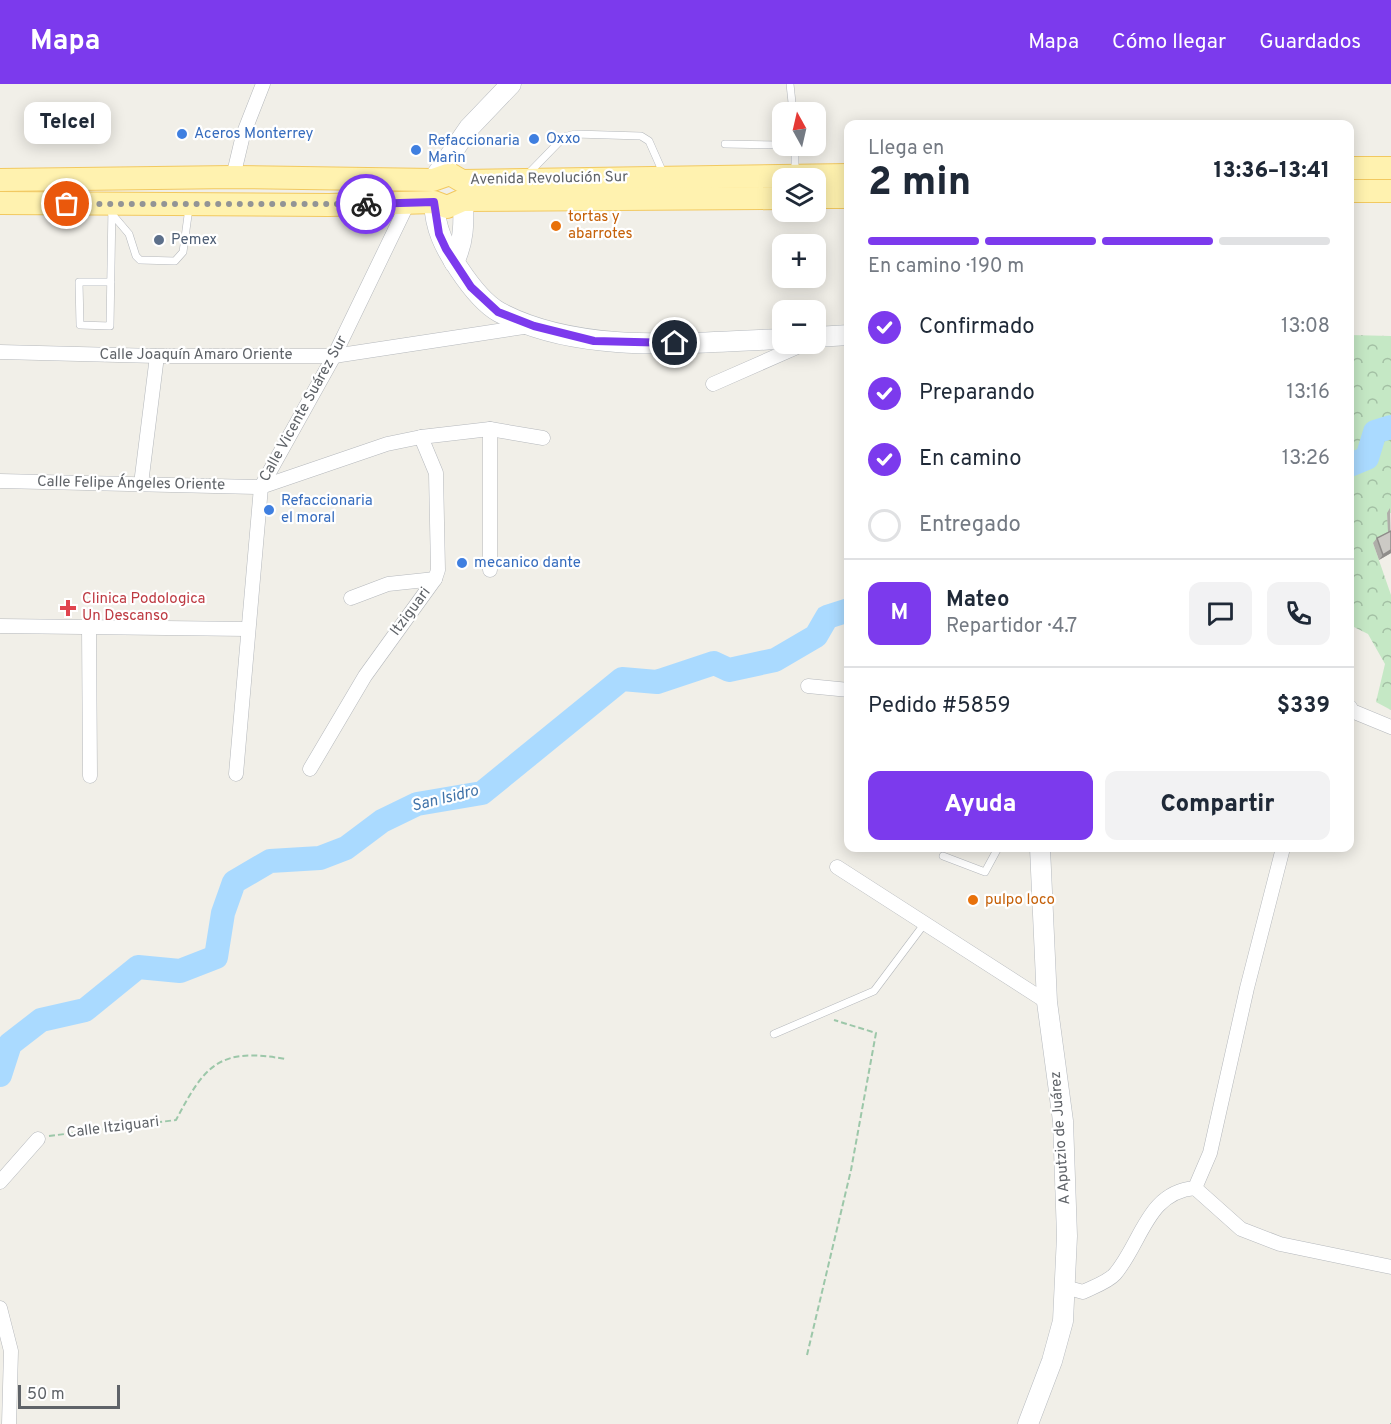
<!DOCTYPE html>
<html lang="es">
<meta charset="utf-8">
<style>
body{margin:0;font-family:Overpass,sans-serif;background:#f2f2f3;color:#1f2937;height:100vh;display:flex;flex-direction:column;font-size:22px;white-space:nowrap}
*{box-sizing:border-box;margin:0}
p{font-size:20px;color:#747a83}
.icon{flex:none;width:33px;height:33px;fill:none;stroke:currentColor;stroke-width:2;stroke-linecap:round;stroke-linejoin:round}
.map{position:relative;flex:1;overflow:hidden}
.panel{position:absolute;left:844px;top:36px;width:510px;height:732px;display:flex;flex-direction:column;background:#fff;border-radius:12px;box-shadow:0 3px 15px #0003}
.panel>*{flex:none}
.needle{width:39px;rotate:352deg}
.fabs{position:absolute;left:772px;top:18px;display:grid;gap:12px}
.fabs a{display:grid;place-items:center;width:54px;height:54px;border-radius:12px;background:#fff;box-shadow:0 3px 15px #0003;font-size:30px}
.scale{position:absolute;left:18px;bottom:15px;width:102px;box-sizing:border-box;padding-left:6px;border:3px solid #5f6368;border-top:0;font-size:16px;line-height:21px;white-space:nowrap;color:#5f6368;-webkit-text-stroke:4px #fff;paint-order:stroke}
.pin{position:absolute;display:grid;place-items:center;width:51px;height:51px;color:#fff;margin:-26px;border:3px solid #fff;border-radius:50%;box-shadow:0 2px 6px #0007}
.courier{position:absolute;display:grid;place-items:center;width:60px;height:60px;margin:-30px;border:4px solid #7c3aed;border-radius:50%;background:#fff;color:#222;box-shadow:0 2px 8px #0007}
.bubble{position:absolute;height:42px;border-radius:12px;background:#fff;box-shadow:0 3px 15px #0003;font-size:20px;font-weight:800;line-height:42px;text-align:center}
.overview em{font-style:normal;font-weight:800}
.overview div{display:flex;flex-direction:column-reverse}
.overview{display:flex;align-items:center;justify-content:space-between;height:102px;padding:0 24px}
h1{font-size:39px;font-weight:800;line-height:45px}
.bar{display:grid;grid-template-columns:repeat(4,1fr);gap:9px 6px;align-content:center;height:72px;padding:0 24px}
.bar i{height:8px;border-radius:4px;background:#e0e1e3}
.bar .active{background:#7c3aed}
.bar p{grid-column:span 4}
.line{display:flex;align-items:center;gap:15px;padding:0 24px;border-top:2px solid #e0e1e3}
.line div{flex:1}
.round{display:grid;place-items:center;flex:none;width:63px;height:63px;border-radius:12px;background:#f2f2f3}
ol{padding:0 24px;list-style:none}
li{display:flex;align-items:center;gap:18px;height:66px}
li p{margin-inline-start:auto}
li .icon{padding:6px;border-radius:50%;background:#7c3aed;color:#fff;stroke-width:4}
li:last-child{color:#747a83}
li i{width:33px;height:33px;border:3px solid #e0e1e3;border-radius:50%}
.cta{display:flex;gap:12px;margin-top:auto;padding:12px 24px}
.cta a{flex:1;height:69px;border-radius:12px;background:#7c3aed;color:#fff;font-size:24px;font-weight:800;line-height:69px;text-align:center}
.cta a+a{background:#f2f2f3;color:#1f2937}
header{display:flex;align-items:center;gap:36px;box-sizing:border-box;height:84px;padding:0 30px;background:#7c3aed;color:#fff}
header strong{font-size:28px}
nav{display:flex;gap:33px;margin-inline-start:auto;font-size:21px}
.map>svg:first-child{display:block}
</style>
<header>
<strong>Mapa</strong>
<nav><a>Mapa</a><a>Cómo llegar</a><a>Guardados</a></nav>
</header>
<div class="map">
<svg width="1391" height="1340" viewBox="0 0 1391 1340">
<defs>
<pattern id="forest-crowns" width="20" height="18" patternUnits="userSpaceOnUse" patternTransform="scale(1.5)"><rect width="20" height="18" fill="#c5e8c5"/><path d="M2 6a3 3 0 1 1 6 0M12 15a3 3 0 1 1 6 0" fill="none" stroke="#a3c0a4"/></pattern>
</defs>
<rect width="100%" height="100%" fill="#f1efe8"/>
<path fill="url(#forest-crowns)" d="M1350,251L1391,252V429H1387L1389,451L1373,459L1391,511V626L1376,618L1385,580L1368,550L1350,541Z"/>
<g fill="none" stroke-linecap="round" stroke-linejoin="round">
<g stroke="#aadaff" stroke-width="24">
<path d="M1350,381L1367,374L1375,348L1391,343"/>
<path d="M0,991L10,960L41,936L85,926L138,883L180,887L216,873L223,829L234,798L270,777L320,774L346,764L382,737L417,720L482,709L622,595L657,598L714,579L729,586L775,576L816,552L827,533L849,526"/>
</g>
<defs>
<g id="lane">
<path d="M790,0L793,28"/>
<path d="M725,60L783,61"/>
<path d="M795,62V89"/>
<path d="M527,91L564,53L575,50L641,52L649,57L664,91"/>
<path d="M112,130L129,150L136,172L140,176L175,177L183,168L189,124"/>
<path d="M111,198H79L80,241L110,242L112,122"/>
<path d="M943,772L985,788L998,764"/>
<path d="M774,950L874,907L925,839"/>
</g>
<g id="street">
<path d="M233,93L243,51L263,0"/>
<path d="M0,268L157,272H334L530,242"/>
<path d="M713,300L804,260"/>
<path d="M0,397L261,403L387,360L421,353L490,345L543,354"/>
<path d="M141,400L157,272"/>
<path d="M490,486V345"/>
<path d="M351,514L388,500L435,495"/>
<path d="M0,542L247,545"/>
<path d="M89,542L90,692"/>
<path d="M808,602L849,606"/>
<path d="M1350,623L1352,627L1391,643"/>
<path d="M310,685L365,592L435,495L438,486L436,389L421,353"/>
<path d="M236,690L261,403L334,272L408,119"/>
<path d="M837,783L1047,918"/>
<path d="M0,1098L38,1055"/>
<path d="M1195,1104L1241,1145L1280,1160L1391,1183"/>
<path d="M1065,1203L1083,1208C1093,1203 1108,1198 1115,1190C1142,1158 1147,1108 1195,1104L1210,1069L1247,904L1283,764"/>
<path d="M0,1224L11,1267L9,1340"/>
</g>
<g id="secondary">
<path d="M433,96L469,44L511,0"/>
<path d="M434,118C435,144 444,163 459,185C469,200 483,219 499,228C581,272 694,258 783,255"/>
<path d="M454,178C464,158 464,139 463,116"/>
<path d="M816,253L849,251"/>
<path d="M1028,1340L1052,1277L1063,1237L1067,1152L1063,1037L1047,918L1040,764"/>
</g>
<g id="primary">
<path d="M1350,84H1391"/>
<path d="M0,96L233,93L433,96L450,90L462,97L849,91"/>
<path d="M1350,107H1391"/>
<path d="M816,113H849"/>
<path d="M0,119L329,121L434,118L447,123L463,116L783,114"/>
</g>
</defs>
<use href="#lane" stroke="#b5b8bc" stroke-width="8"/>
<use href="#street" stroke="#b5b8bc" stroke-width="15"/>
<use href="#secondary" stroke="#b6babf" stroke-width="21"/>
<use href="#primary" stroke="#f2c960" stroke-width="24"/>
<g stroke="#9cc7a9" stroke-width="2" stroke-dasharray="6 3" stroke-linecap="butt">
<path d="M49,1052L176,1036C205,981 219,963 285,975"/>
<path d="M807,1271L851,1086L876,949L834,936"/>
<path d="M1391,1340V1339"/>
</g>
<use href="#lane" stroke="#fff" stroke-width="7"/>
<use href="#street" stroke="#fff" stroke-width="14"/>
<use href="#secondary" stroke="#fff" stroke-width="20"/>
<use href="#primary" stroke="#fff2af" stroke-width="22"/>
</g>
<path fill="#afaea9" d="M1390,424L1391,469L1379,476L1373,459L1377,454L1388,448L1387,429Z"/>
<path fill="#8f8d8a" d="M1391,466V469L1379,476L1383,471Z"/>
<path fill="#cccac5" stroke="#8f8d8a" stroke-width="1.5" d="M1391,447V466L1383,471L1377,454Z"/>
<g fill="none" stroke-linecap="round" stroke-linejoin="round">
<path stroke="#929495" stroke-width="6" stroke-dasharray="0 10.8" d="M67,120H366"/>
<path stroke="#7c3aed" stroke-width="8" d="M366,120L434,118L439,150L446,165L471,203L498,228L534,242L594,257L675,259"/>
</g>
<g fill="#3f7fe0" stroke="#fff" stroke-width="2">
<circle cx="182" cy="50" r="6"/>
<circle cx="534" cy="55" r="6"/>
<circle cx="416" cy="66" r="6"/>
<circle cx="269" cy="426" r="6"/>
<circle cx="462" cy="479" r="6"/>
</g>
<g fill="#e8710a" stroke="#fff" stroke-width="2">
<circle cx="556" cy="142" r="6"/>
<circle cx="973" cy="816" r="6"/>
</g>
<circle fill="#5c6f8a" stroke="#fff" stroke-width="2" cx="159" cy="156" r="6"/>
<path fill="#e0444e" stroke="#fff" stroke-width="2" d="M65 515h6v6h6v6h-6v6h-6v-6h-6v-6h6z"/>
<g text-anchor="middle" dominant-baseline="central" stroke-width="4.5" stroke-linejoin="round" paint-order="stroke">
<g font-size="15" fill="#366cbe" stroke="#fff" text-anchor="start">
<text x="194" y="50">Aceros Monterrey</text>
<text x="546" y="55">Oxxo</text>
<text x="428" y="57">Refaccionaria<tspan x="428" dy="17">Marìn</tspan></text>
<text x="281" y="417">Refaccionaria<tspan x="281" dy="17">el moral</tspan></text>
<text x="474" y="479">mecanico dante</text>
</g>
<g font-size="15" fill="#5f6368" stroke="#fff">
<text transform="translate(549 95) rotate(-1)">Avenida Revolución Sur</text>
<text x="196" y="271">Calle Joaquín Amaro Oriente</text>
<text transform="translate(304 325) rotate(-61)">Calle Vicente Suárez Sur</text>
<text transform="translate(131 400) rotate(1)">Calle Felipe Ángeles Oriente</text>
<text transform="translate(411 528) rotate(-53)">Itziguari</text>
<text transform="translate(113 1044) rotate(-7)">Calle Itziguari</text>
<text transform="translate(1061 1054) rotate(-94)">A Aputzio de Juárez</text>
</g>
<g font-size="15" fill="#c56008" stroke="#fff" text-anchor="start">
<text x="568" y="133">tortas y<tspan x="568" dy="17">abarrotes</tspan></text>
<text x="985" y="816">pulpo loco</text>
</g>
<g font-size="15" fill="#4e5e75" stroke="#fff" text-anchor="start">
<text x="171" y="156">Pemex</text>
</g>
<g font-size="15" fill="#be3a42" stroke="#fff" text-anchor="start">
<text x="82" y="515">Clinica Podologica<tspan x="82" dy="17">Un Descanso</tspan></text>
</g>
<g font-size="16" font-style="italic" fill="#4174aa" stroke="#fff">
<text transform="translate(445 715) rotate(-14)">San Isidro</text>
</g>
</g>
</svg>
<div class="fabs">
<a><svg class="needle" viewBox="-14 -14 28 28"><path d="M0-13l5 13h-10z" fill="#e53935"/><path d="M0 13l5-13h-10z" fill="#747a83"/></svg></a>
<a><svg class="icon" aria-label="layers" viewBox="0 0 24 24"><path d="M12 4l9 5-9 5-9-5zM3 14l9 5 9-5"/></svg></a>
<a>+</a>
<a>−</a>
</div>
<div class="scale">50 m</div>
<div class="pin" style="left:67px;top:120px;background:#ea580c"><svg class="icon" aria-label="bag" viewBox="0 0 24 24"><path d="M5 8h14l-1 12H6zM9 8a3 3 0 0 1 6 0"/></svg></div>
<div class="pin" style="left:675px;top:259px;background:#1f2937"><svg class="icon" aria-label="home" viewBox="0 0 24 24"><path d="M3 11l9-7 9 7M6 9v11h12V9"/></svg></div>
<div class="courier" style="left:366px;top:120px"><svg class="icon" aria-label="bike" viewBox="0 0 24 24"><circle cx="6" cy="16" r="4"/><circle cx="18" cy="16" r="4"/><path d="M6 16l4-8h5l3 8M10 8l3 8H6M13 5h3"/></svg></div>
<div class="bubble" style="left:24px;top:18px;width:87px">Telcel</div>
<section class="panel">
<div class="overview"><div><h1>2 min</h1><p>Llega en</p></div><em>13:36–13:41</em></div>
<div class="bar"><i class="active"></i><i class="active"></i><i class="active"></i><i></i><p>En camino · 190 m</p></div>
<ol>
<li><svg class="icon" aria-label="check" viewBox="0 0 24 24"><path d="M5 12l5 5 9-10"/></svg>Confirmado<p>13:08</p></li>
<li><svg class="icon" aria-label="check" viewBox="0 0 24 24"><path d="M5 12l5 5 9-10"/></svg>Preparando<p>13:16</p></li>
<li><svg class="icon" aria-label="check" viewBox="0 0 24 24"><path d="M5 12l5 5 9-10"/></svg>En camino<p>13:26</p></li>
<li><i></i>Entregado</li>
</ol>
<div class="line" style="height:108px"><b class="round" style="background:#7c3aed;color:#fff">M</b><div><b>Mateo</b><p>Repartidor · 4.7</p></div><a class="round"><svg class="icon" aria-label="chat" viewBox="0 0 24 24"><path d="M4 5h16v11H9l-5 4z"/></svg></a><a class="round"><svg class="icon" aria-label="phone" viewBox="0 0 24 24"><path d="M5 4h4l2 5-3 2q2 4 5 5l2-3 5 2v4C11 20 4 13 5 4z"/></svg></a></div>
<div class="line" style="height:78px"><div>Pedido #5859</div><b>$339</b></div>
<div class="cta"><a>Ayuda</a><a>Compartir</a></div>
</section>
</div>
